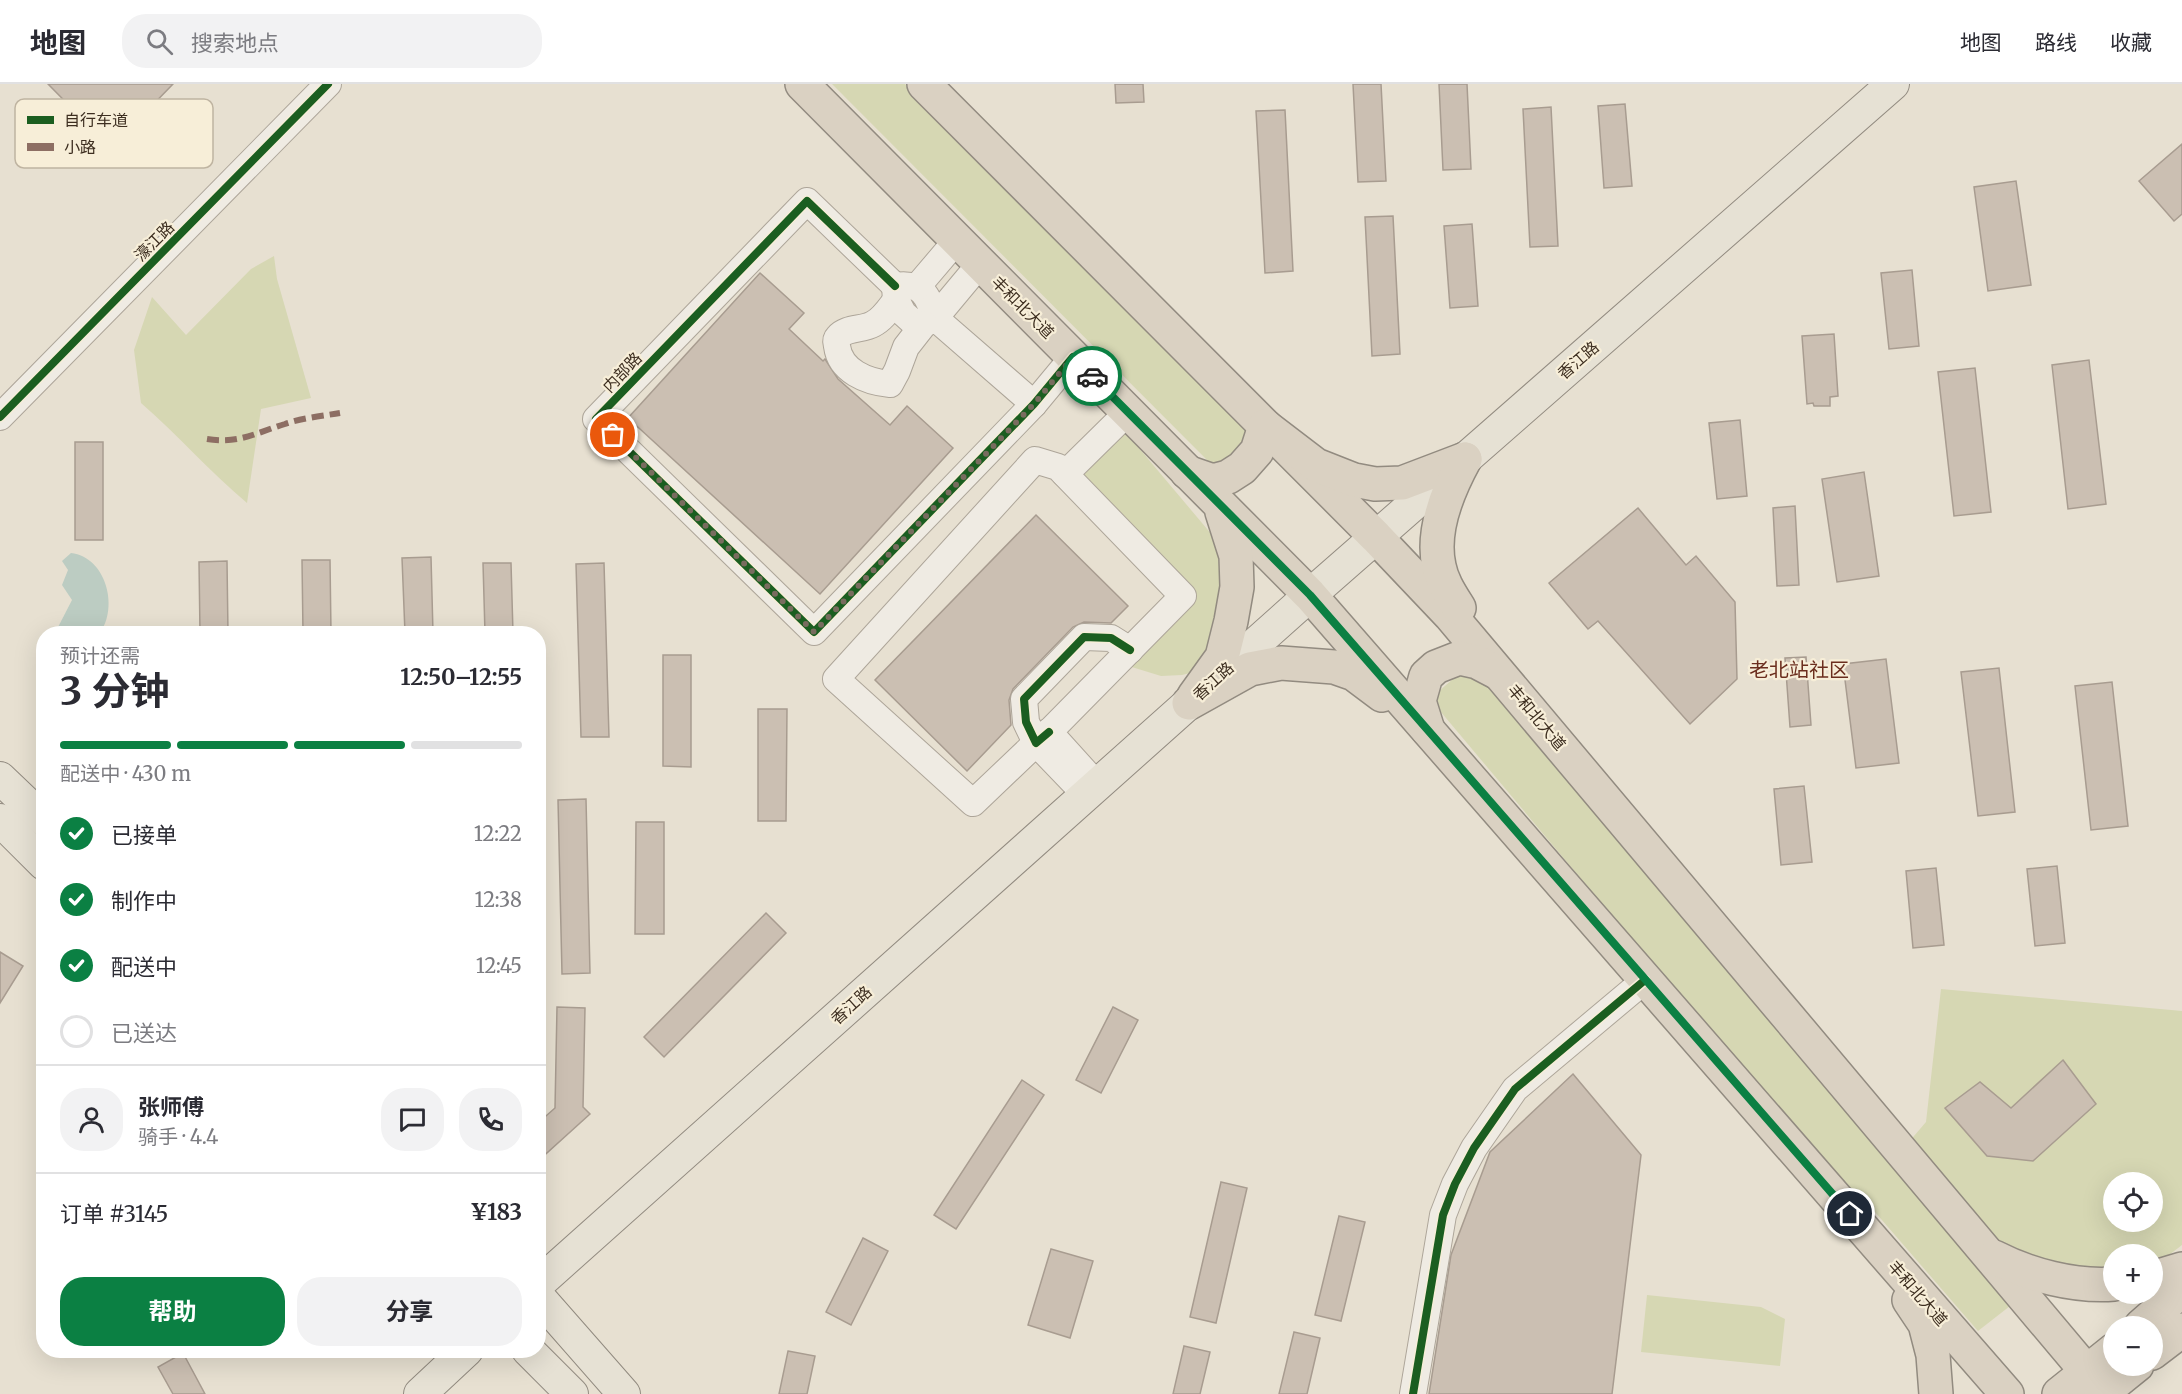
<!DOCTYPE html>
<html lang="zh">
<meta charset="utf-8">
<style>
body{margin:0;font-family:Merriweather,"Noto Sans SC",serif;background:#f2f2f3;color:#2b2b33;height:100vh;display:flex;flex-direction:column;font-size:22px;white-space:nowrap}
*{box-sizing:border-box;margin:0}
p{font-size:20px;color:#7c7c81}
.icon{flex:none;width:33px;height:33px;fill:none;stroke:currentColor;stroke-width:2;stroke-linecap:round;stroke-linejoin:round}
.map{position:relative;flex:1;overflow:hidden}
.side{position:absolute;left:36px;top:542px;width:510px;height:732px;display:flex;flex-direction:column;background:#fff;border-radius:24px;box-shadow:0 6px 24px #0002}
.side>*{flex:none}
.fabs{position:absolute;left:2103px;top:1088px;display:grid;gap:12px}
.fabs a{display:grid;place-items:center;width:60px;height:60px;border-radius:50%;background:#fff;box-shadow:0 6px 24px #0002;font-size:30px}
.pin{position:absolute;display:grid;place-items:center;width:51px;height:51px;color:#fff;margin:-26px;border:3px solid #fff;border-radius:50%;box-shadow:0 2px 6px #0007}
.courier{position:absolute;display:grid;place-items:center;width:60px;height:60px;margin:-30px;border:4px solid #0b8043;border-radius:50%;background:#fff;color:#222;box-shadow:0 2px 8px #0007}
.summary em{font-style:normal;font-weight:700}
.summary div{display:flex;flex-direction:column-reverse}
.summary{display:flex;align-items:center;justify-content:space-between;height:102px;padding:0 24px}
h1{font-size:39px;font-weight:700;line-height:45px}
.bar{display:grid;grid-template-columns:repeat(4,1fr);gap:9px 6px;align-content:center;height:72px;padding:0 24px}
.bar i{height:8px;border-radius:4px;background:#e1e1e2}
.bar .selected{background:#0b8043}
.bar p{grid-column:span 4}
.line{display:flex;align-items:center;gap:15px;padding:0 24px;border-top:2px solid #e1e1e2}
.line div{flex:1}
.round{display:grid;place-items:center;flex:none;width:63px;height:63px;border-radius:24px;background:#f2f2f3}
ol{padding:0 24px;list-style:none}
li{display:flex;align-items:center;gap:18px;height:66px}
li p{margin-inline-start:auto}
li .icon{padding:6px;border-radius:50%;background:#0b8043;color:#fff;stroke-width:4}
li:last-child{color:#7c7c81}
li i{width:33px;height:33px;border:3px solid #e1e1e2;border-radius:50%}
.primary-button{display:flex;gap:12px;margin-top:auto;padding:12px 24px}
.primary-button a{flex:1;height:69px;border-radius:24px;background:#0b8043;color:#fff;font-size:24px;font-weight:700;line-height:69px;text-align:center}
.primary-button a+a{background:#f2f2f3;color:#2b2b33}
header{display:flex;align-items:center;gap:36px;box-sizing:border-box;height:84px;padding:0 30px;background:#fff;border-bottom:2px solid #e1e1e2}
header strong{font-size:28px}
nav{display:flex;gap:33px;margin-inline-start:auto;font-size:21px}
.search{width:420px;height:54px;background:#f2f2f3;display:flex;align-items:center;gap:15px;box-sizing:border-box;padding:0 21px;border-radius:24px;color:#7c7c81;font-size:22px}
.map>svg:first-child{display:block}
</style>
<header>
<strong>地图</strong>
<div class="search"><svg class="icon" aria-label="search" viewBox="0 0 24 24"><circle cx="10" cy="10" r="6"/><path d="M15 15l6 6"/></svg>搜索地点</div>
<nav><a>地图</a><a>路线</a><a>收藏</a></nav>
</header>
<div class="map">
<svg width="2182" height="1310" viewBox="0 0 2182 1310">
<rect width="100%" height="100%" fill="#e7e0d1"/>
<g fill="#d6d7b3" fill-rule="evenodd">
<path d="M832,0H905L1255,352L1217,386Z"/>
<path d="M274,172L277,195L311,314L261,325L247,419C210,388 178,351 141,319L134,266L152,213L186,251L251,185Z"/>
<path d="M1122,344L1218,458L1222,552L1210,584L1182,591L1161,592L1122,580L1188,511L1069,394Z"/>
<path d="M1469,581L2010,1222L1978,1247L1875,1128L1859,1126L1430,615Z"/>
<path d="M1941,905L2182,927V1161L2156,1181H2153L2152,1170H2114L2113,1190L2039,1179L1999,1163L1908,1059L1926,1038ZM2114,1098H2152V1137H2114Z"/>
<path d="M1647,1211L1761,1223L1785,1235L1780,1282L1641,1268Z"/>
</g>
<path fill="#bcccc2" d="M71,469C106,473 119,523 100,549H55L72,516L62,501L68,486L62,477Z"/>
<g fill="#cbbfb2" stroke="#a89c90" stroke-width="1.5">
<path d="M48,0H173L111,64Z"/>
<path d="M1115,0H1143L1144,18L1116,19Z"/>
<path d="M1353,0H1381L1386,97L1358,98Z"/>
<path d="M1439,0H1467L1471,85L1443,86Z"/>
<path d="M1625,20L1632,102L1604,104L1598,22Z"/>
<path d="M1551,23L1558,162L1530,163L1523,25Z"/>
<path d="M1285,26L1293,187L1265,189L1256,27Z"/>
<path d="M2182,60V130L2174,137L2139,97Z"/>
<path d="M2016,97L2031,201L1988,207L1974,103Z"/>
<path d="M1393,132L1400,270L1372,272L1365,133Z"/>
<path d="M1472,140L1478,222L1450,224L1444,142Z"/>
<path d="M1912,186L1919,262L1889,265L1881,189Z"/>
<path d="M760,189L804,229L789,245L823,277L825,275L838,295L890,341L907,322L953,364L820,510L628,334Z"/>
<path d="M1834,250L1838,312L1830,313V322H1814L1813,319L1807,320L1802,252Z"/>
<path d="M2089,276L2106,420L2068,425L2052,281Z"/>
<path d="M1975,284L1991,428L1954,432L1938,288Z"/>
<path d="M1740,336L1747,412L1717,415L1709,339Z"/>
<rect x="75" y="358" width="28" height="98"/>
<path d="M1864,388L1879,492L1837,498L1822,395Z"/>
<path d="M1795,422L1799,501L1777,502L1773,424Z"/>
<path d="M1638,424L1686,481L1696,472L1735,518L1737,595L1690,640L1598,537L1588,545L1549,499Z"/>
<path d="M1036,431L1128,522L1111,539L1084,538L1073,543L1013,605L1009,616L1011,641L967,687L875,596Z"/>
<path d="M431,473L433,549H405L402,474Z"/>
<path d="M302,476H330L331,549H303Z"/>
<path d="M227,477L228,549H200L199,478Z"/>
<path d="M483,479H511L513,549H485Z"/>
<path d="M604,479L609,653H581L576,480Z"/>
<path d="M663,571H691V683L663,682Z"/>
<path d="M1806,573L1811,641L1790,643L1785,574Z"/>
<path d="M1886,575L1899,679L1856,684L1843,580Z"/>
<path d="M1999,584L2015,728L1978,732L1961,588Z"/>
<path d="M2112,598L2128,742L2091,746L2075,602Z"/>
<path d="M758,625H787L786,737H758Z"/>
<path d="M1804,702L1812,778L1781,781L1774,705Z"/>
<path d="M586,715L590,889L562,890L558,716Z"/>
<path d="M636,738H664V850H635Z"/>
<path d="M2057,782L2065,859L2035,862L2027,785Z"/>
<path d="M1936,784L1944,861L1913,864L1906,787Z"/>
<path d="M766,829L786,849L664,973L644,953Z"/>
<path d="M0,868L23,882L0,919Z"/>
<path d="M557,923L585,924L583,1023L590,1030L538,1077V1039L555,1024Z"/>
<path d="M1113,923L1138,936L1101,1009L1076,996Z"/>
<path d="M2063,976L2096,1020L2033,1077L1987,1072L1945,1024L1980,998L2011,1024Z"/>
<path d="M1573,990L1641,1071L1612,1310H1429L1451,1171L1490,1068Z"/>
<path d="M1022,996L1044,1011L956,1145L934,1131Z"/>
<path d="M1221,1098L1247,1104L1216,1239L1190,1233Z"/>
<path d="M1339,1132L1365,1138L1341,1237L1315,1231Z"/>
<path d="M863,1154L888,1167L851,1241L826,1228Z"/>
<path d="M1051,1165L1093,1177L1070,1254L1028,1241Z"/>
<path d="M1294,1248L1320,1254L1307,1310H1279Z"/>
<path d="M1184,1262L1210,1268L1200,1310H1173Z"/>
<path d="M788,1267L815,1272L807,1310H779Z"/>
<path d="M183,1269L205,1310H173L158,1283Z"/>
</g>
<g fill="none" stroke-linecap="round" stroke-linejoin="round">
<defs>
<g id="minor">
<path d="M980,180L935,234L924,240L914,239L903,229L896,216L895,202C922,198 928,211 935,234L1034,320"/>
<path d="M895,202L807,117L596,335L814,548L1034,320L1073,273"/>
<path d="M917,203L957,156"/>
<path d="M896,216C889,225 883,235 873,240C863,246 846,243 838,253C835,256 836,258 837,262C840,287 867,298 890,300L897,287L906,263L924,240"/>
<path d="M0,333L328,0"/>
<path d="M1065,390L1128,328"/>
<path d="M1048,648L1036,659L1026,638L1024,615L1084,553L1111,554L1130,566"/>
<path d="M1086,711L1036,659L973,719L836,595L1035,376L1058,383L1183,512L1049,648L1097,701"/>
<path d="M1413,1310L1443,1131L1455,1100L1474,1064L1515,1005L1645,896"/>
</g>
<g id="major">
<path d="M0,694L44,736"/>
<path d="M0,736L44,780"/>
<path d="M538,1200L1310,511L1893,0"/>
<path d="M538,1212L624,1310"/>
<path d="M528,1266L572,1310"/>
<path d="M420,1310L467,1266"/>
</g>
<g id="highway">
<path d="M802,0L1310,511L2007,1310"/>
<path d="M924,0L1376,453L1450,531L2087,1288L2099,1310"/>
<path d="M1187,388L1213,397L1228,393L1242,384L1257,367L1265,342L1316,381L1354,396L1375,400L1402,399L1465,375"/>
<path d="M1459,524C1451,511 1442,498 1439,482C1431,446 1448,406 1465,375"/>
<path d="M1194,612L1222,573L1231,537L1237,503L1236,472L1222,428"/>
<path d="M1189,619L1250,585L1281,579L1334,583L1354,590L1382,611"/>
<path d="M1428,646L1419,617L1426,592L1436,583L1459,574L1477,578L1498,589"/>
<path d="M1994,1173C2029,1191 2074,1203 2114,1200"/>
<path d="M2152,1194L2182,1185"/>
<path d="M1909,1216L1925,1240L1933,1271L1936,1310"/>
<path d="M2141,1242L2182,1206"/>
<path d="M2152,1269L2182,1246"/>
<path d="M2059,1310L2114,1266"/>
<path d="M2101,1310L2137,1281"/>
</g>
</defs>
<use href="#minor" stroke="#ada599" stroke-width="28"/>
<use href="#major" stroke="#928b80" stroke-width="34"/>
<use href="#highway" stroke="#928b80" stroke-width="36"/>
<use href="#minor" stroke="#efebe3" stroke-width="26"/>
<use href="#major" stroke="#e6e1d4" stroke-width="32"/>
<use href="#highway" stroke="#dad1c2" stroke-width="33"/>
<path stroke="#8d6e63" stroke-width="6" stroke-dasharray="12 6" stroke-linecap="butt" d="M207,355C239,360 255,349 285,340C302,334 322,332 340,329"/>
<defs>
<g id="cycleway">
<path d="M895,202L807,117L596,335L814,548L1034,320L1073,273"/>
<path d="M0,333L328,0"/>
<path d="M1049,648L1036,659L1026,638L1024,615L1084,553L1111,554L1130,566"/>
<path d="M1413,1310L1443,1131L1455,1100L1474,1064L1515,1005L1645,896"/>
</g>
</defs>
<use href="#cycleway" stroke="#f7eed8" stroke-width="11"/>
<use href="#cycleway" stroke="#1b5e20" stroke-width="8"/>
</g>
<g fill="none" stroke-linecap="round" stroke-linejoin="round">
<path stroke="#786c5e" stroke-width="6" stroke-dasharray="0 10.8" d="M613,351L814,548L1034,320L1073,273L1092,292"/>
<path stroke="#0b8043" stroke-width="8" d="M1092,292L1310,511L1850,1130"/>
</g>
<g text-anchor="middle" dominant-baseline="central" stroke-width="4.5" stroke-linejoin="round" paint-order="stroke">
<g font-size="16" fill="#3d2e20" stroke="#f7eed8">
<text transform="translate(154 157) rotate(-45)">濠江路</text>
<text transform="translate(1023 223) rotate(45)">丰和北大道</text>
<text transform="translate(1578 276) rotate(-41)">香江路</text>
<text transform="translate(622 288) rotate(-46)">内部路</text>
<text transform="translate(1213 597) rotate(-42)">香江路</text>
<text transform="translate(1537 633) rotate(50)">丰和北大道</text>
<text transform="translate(851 921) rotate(-42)">香江路</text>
<text transform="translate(1918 1209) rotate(49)">丰和北大道</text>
</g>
<g font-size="20" fill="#6b2e1e" stroke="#f7eed8">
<text x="1799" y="585">老北站社区</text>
</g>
</g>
<rect x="15" y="15" width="198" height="69" rx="9" fill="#f7eed8" stroke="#bfb4a1" stroke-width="1.5"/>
<rect x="27" y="32" width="27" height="8" fill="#1b5e20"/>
<rect x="27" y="59" width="27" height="8" fill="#8d6e63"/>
<g font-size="16" fill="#3d2e20">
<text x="64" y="42">自行车道</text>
<text x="64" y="69">小路</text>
</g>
</svg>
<div class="fabs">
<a><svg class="icon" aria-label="locate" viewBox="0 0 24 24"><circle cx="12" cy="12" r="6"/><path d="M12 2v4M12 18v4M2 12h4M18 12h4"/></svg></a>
<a>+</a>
<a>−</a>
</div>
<div class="pin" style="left:613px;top:351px;background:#ea580c"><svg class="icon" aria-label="bag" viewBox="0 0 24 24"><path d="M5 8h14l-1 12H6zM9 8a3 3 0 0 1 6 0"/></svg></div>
<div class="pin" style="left:1850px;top:1130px;background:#1f2937"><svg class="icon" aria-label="home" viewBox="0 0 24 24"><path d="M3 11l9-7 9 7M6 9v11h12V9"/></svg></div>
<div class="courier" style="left:1092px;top:292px"><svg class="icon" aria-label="car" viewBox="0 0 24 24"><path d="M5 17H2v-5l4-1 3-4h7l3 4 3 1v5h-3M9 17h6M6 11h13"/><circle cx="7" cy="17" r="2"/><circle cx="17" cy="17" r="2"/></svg></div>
<section class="side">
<div class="summary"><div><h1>3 分钟</h1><p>预计还需</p></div><em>12:50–12:55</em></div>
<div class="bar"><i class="selected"></i><i class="selected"></i><i class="selected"></i><i></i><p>配送中 · 430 m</p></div>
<ol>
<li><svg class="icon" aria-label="check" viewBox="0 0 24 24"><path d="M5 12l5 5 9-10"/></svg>已接单<p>12:22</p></li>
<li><svg class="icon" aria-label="check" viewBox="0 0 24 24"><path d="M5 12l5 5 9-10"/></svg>制作中<p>12:38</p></li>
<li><svg class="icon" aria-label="check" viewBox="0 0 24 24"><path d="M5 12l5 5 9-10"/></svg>配送中<p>12:45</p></li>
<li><i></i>已送达</li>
</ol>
<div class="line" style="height:108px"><a class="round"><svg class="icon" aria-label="person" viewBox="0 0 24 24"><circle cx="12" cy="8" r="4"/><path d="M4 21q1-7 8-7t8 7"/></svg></a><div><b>张师傅</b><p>骑手 · 4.4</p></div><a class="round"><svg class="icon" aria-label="chat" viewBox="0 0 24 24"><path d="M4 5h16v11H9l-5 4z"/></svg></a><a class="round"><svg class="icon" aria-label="phone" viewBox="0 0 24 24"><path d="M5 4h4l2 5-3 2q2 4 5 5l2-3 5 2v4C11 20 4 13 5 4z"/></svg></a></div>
<div class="line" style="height:78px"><div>订单 #3145</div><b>¥183</b></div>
<div class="primary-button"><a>帮助</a><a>分享</a></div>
</section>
</div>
